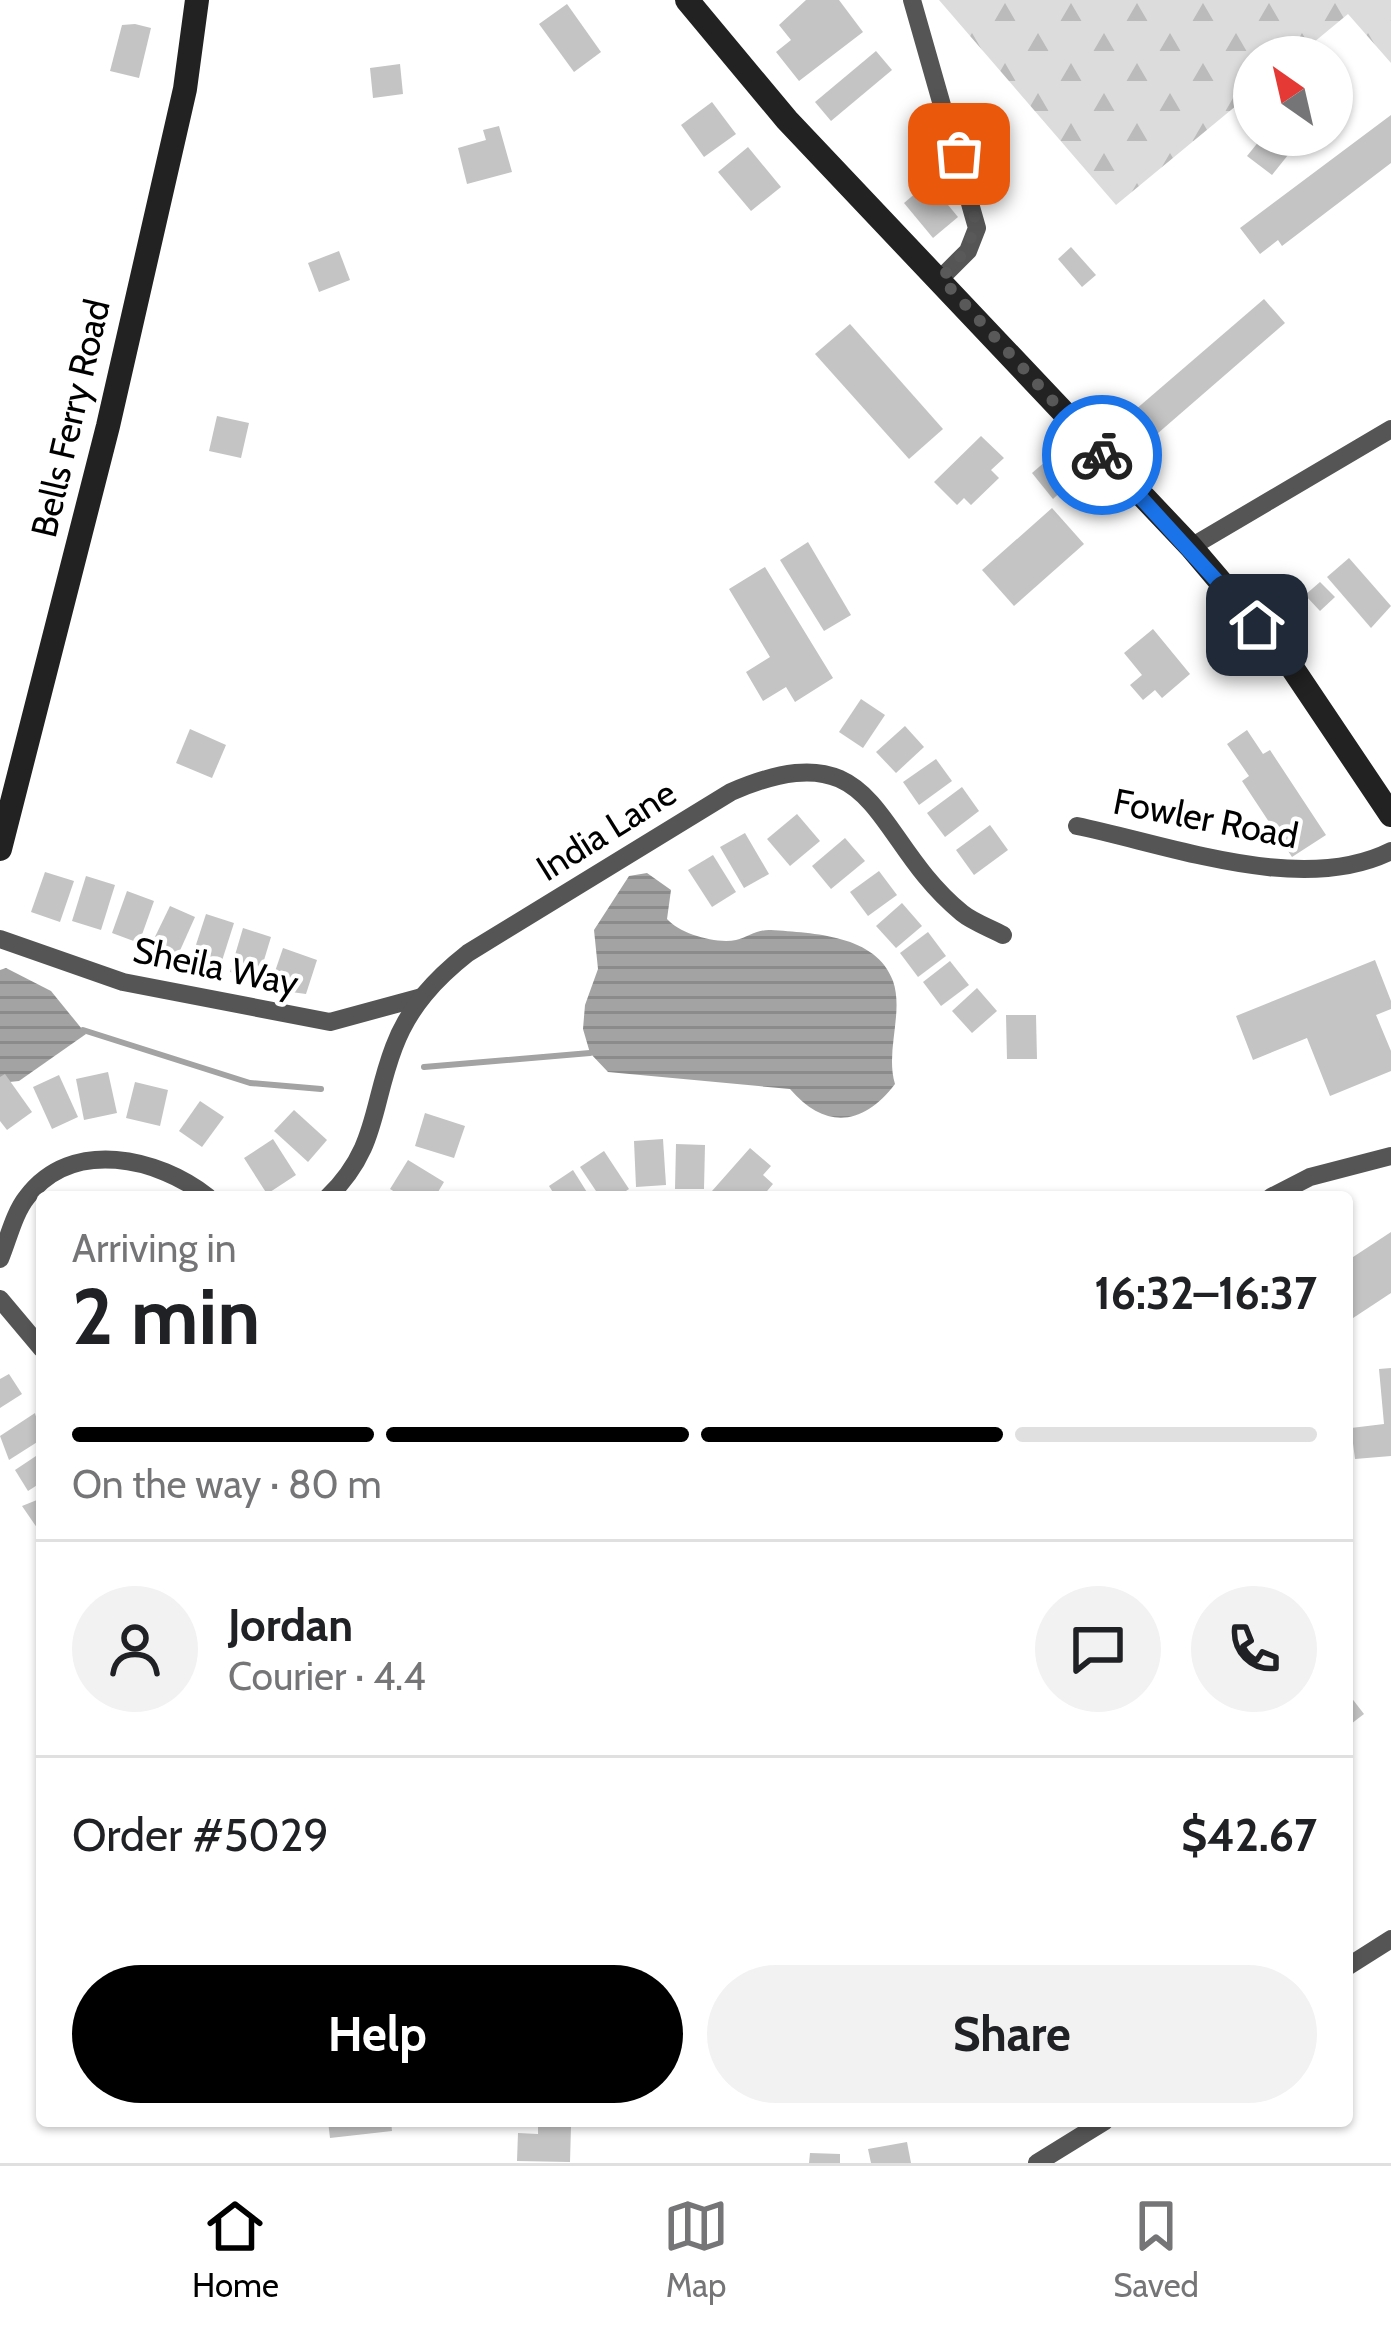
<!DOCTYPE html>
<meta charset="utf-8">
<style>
body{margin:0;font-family:Cabin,sans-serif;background:#f2f2f2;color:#202124;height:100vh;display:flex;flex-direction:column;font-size:45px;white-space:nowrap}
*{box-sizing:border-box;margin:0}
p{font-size:39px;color:#757577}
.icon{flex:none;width:66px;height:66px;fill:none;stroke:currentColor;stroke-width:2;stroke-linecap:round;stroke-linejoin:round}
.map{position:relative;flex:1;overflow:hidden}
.panel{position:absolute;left:36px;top:1191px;width:1317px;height:936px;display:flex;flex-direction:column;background:#fff;border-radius:12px;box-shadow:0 3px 9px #0004}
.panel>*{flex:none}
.needle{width:78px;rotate:326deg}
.buttons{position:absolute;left:1233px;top:36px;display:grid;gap:24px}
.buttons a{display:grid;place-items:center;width:120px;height:120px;border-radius:50%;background:#fff;box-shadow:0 3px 9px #0004;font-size:60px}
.pin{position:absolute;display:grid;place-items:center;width:102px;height:102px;color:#fff;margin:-51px;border-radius:24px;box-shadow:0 6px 18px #0006}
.courier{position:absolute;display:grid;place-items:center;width:120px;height:120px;margin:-60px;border:9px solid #1a73e8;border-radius:50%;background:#fff;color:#222;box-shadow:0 3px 15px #0007}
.head em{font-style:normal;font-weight:700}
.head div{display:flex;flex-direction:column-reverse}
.head{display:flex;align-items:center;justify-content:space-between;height:204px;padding:0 36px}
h1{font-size:78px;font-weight:700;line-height:90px}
.bar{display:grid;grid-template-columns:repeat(4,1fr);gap:18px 12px;align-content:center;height:144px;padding:0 36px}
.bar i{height:15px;border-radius:9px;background:#e0e0e0}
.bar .on{background:#000}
.bar p{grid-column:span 4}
.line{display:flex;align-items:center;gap:30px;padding:0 36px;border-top:3px solid #e0e0e0}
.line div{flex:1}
.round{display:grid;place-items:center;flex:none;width:126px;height:126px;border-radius:63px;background:#f2f2f2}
.action{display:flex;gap:24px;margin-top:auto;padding:24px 36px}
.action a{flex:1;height:138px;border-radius:72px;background:#000;color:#fff;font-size:48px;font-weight:700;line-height:138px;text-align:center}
.action a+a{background:#f2f2f2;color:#202124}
.tab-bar{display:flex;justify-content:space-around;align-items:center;height:168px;border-top:3px solid #e0e0e0;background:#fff;font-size:33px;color:#757577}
.tab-bar a{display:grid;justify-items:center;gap:6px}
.tab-bar .on{color:#000}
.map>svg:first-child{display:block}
</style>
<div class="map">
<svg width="1391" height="2163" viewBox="0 0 1391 2163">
<defs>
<pattern id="forest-firs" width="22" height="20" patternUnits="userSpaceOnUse" patternTransform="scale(3)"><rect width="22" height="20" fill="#dcdcdc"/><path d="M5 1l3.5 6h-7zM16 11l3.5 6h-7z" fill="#bbb"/></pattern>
<pattern id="water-rules" width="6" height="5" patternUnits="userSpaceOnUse" patternTransform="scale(3)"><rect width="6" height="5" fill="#a3a3a3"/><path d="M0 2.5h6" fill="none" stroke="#8b8b8b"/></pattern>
</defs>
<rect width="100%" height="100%" fill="#fff"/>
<path fill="url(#forest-firs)" d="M939,0H1391V63L1348,14L1296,57H1254V91L1116,205Z"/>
<g fill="url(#water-rules)">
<path d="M647,873L671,890L667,919C680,934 716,944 736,940C748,937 758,929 771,930C813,933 877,935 893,981C904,1013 885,1051 895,1084C864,1125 826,1131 790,1089L608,1072L590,1053L583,1029L585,1005L598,969L594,930L629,876Z"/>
<path d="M6,968L51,991L86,1034L19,1081L0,1083V970Z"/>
</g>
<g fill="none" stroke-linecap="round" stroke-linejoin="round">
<g stroke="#a3a3a3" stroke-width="6">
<path d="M83,1030L250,1083L321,1089"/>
<path d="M424,1067L590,1053"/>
</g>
</g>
<g fill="#c4c4c4">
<path d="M806,0H839L863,32L799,81L776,52L791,40L779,25Z"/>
<path d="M567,4L601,52L574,72L539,24Z"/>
<path d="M135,24L151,28L139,78L110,71L122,25Z"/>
<path d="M876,51L892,70L831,121L815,102Z"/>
<path d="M400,64L403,94L373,98L370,68Z"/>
<path d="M712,102L736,134L704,157L681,125Z"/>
<path d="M1391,115V163L1282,246L1278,240L1260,254L1240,228Z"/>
<path d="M499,126L512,172L467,184L458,148L486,140L483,130Z"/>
<path d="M1264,135H1304L1272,175L1247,156Z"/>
<path d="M748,147L781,187L751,211L718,172Z"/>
<path d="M929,182L958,217L933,238L904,203Z"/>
<path d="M1071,247L1096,275L1082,287L1058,259Z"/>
<path d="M339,251L350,280L319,292L308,263Z"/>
<path d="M1264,299L1285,323L1157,434L1135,410Z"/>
<path d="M850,324L943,429L909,459L815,354Z"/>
<path d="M217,416L249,423L241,458L209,451Z"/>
<path d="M981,436L1004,458L991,470L999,478L971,505L964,498L957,505L934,482Z"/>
<path d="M1046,461L1067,486L1053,499L1032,473Z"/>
<path d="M1052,508L1084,544L1014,606L982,570Z"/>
<path d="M808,542L851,615L824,631L780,560Z"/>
<path d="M1349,558L1391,606L1371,628L1327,577Z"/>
<path d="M765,567L833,678L795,702L786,687L763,701L746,672L770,657L729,589Z"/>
<path d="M1320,582L1335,597L1320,611L1305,595Z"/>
<path d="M1153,629L1190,674L1162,698L1155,690L1143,700L1130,685L1142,675L1124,653Z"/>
<path d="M861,699L885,715L863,748L839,732Z"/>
<path d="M905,726L924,747L896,773L876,752Z"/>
<path d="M190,729L226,745L212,778L176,763Z"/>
<path d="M1247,730L1263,754L1270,750L1326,835L1292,857L1242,781L1249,776L1227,744Z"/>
<path d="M936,759L952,781L919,805L903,782Z"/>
<path d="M962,787L979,811L945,837L927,813Z"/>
<path d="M797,814L820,841L790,866L767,839Z"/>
<path d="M990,825L1008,850L974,875L956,850Z"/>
<path d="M745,833L769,874L744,888L720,847Z"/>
<path d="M845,838L865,861L831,889L812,866Z"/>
<path d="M713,855L736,892L712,907L688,870Z"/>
<path d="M879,871L897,895L868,916L850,892Z"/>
<path d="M45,872L74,881L60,922L31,912Z"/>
<path d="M86,876L115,885L101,930L72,921Z"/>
<path d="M127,891L154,901L139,943L112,933Z"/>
<path d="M902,903L922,926L896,948L876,926Z"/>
<path d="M170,906L195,917L178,955L152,943Z"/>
<path d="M206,914L234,923L220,967L192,957Z"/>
<path d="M243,928L271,937L258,980L230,972Z"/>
<path d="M928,932L946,956L918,977L900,953Z"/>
<path d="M283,948L317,960L306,994L269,989Z"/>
<path d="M1375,960L1391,1001V1009L1376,1015L1391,1051V1071L1330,1096L1307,1038L1253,1060L1236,1016Z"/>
<path d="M950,961L969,985L941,1006L923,982Z"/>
<path d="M977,988L997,1011L972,1033L952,1011Z"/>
<path d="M1006,1015H1036L1037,1059H1007Z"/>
<path d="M108,1072L117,1113L84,1120L76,1079Z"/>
<path d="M5,1074L32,1112L7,1130L0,1121V1077Z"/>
<path d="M59,1075L78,1117L52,1129L33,1087Z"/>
<path d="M135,1082L168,1090L160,1126L126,1118Z"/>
<path d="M200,1101L224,1117L202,1147L179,1131Z"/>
<path d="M294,1110L327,1140L308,1162L274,1131Z"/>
<path d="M425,1113L465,1126L454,1158L415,1146Z"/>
<path d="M273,1139L296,1175L267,1194L244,1158Z"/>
<path d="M663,1139L666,1185L636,1187L634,1141Z"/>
<path d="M676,1144L705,1145L704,1189H675Z"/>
<path d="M750,1148L771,1166L763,1175L773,1184L762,1197H720L712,1191Z"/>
<path d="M604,1151L629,1189L617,1197H600L580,1167Z"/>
<path d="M408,1160L444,1182L435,1197H403L390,1189Z"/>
<path d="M573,1170L590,1197H556L549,1186Z"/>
<path d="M1391,1232V1293L1347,1322V1261Z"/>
<path d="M1391,1368V1456L1355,1459L1351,1428L1384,1424L1379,1369Z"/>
<path d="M9,1374L22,1394L0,1408V1379Z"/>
<path d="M35,1413L42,1439L9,1460L0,1436Z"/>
<path d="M42,1452V1482L28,1491L15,1470Z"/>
<path d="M42,1498V1535L22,1506Z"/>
<path d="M1347,1692L1364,1714L1347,1727Z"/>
<path d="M328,2121H391L392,2131L330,2138Z"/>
<path d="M538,2125L571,2126L570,2162L517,2161L518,2133L538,2134Z"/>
<path d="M907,2142L911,2163H871L868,2149Z"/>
<path d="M810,2153L840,2154V2163H809Z"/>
</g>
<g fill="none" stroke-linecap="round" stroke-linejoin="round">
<g stroke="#555" stroke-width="18">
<path d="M912,0L977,228L968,251L941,278"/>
<path d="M1191,547L1391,429"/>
<path d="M1077,826C1170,845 1302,896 1391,851"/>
<path d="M0,939L123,982L330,1022L422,997"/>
<path d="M328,1197C378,1148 371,1107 394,1047C409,1007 435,979 468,953L731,792C881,727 870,838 962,913C973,922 990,928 1003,935"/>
<path d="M1271,1197L1310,1177L1391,1156"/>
<path d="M0,1259C8,1240 14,1213 27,1197C72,1137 159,1158 208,1197"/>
<path d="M0,1299L42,1349"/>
<path d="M1347,1967L1391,1939"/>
<path d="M1037,2163L1105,2121"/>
</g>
<g stroke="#222" stroke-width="24">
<path d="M687,0L787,120L1191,547L1287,660L1391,815"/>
<path d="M0,849L108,426L185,89L197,0"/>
</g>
</g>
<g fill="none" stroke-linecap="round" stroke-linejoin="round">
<path stroke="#595959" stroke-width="12" stroke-dasharray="0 21.6" d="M959,154C977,213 988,232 941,278L1102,455"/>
<path stroke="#1a73e8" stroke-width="15" d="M1102,455L1257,625"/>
</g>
<g text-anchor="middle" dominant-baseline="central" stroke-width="9" stroke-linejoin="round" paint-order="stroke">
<g font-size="36" fill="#000" stroke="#fff">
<text transform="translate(70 418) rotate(-77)">Bells Ferry Road</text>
<text transform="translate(1206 818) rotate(11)">Fowler Road</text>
<text transform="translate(606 830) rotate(-32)">India Lane</text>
<text transform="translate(216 966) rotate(12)">Sheila Way</text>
</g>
</g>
</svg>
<div class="buttons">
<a><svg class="needle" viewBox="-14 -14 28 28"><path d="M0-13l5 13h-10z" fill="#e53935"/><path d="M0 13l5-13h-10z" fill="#757577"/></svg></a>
</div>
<div class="pin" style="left:959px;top:154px;background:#ea580c"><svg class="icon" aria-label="bag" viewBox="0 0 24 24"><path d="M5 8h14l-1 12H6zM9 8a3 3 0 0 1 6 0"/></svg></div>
<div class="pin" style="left:1257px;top:625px;background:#1f2937"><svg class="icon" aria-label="home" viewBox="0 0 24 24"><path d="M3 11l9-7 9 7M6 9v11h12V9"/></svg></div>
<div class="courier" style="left:1102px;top:455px"><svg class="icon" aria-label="bike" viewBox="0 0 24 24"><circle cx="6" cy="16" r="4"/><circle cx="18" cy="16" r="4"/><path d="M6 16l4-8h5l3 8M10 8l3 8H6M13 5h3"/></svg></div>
<section class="panel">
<div class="head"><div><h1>2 min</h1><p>Arriving in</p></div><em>16:32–16:37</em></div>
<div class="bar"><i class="on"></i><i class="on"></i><i class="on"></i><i></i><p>On the way · 80 m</p></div>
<div class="line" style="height:216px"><a class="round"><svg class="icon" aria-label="person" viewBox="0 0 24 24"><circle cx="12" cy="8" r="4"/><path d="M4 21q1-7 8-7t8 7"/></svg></a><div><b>Jordan</b><p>Courier · 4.4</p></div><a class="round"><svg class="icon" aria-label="chat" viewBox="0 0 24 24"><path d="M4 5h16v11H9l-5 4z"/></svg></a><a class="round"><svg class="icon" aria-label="phone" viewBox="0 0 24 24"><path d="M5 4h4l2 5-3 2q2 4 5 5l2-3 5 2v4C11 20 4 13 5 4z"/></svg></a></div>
<div class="line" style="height:156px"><div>Order #5029</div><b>$42.67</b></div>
<div class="action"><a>Help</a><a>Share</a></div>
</section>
</div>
<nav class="tab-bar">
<a class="on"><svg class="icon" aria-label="home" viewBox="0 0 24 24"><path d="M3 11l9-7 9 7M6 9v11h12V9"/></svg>Home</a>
<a><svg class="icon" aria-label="map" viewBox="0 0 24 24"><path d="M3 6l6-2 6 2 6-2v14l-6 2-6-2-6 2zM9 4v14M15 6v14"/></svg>Map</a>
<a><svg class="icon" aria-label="saved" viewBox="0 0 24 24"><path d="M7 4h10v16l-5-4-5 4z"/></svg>Saved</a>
</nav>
